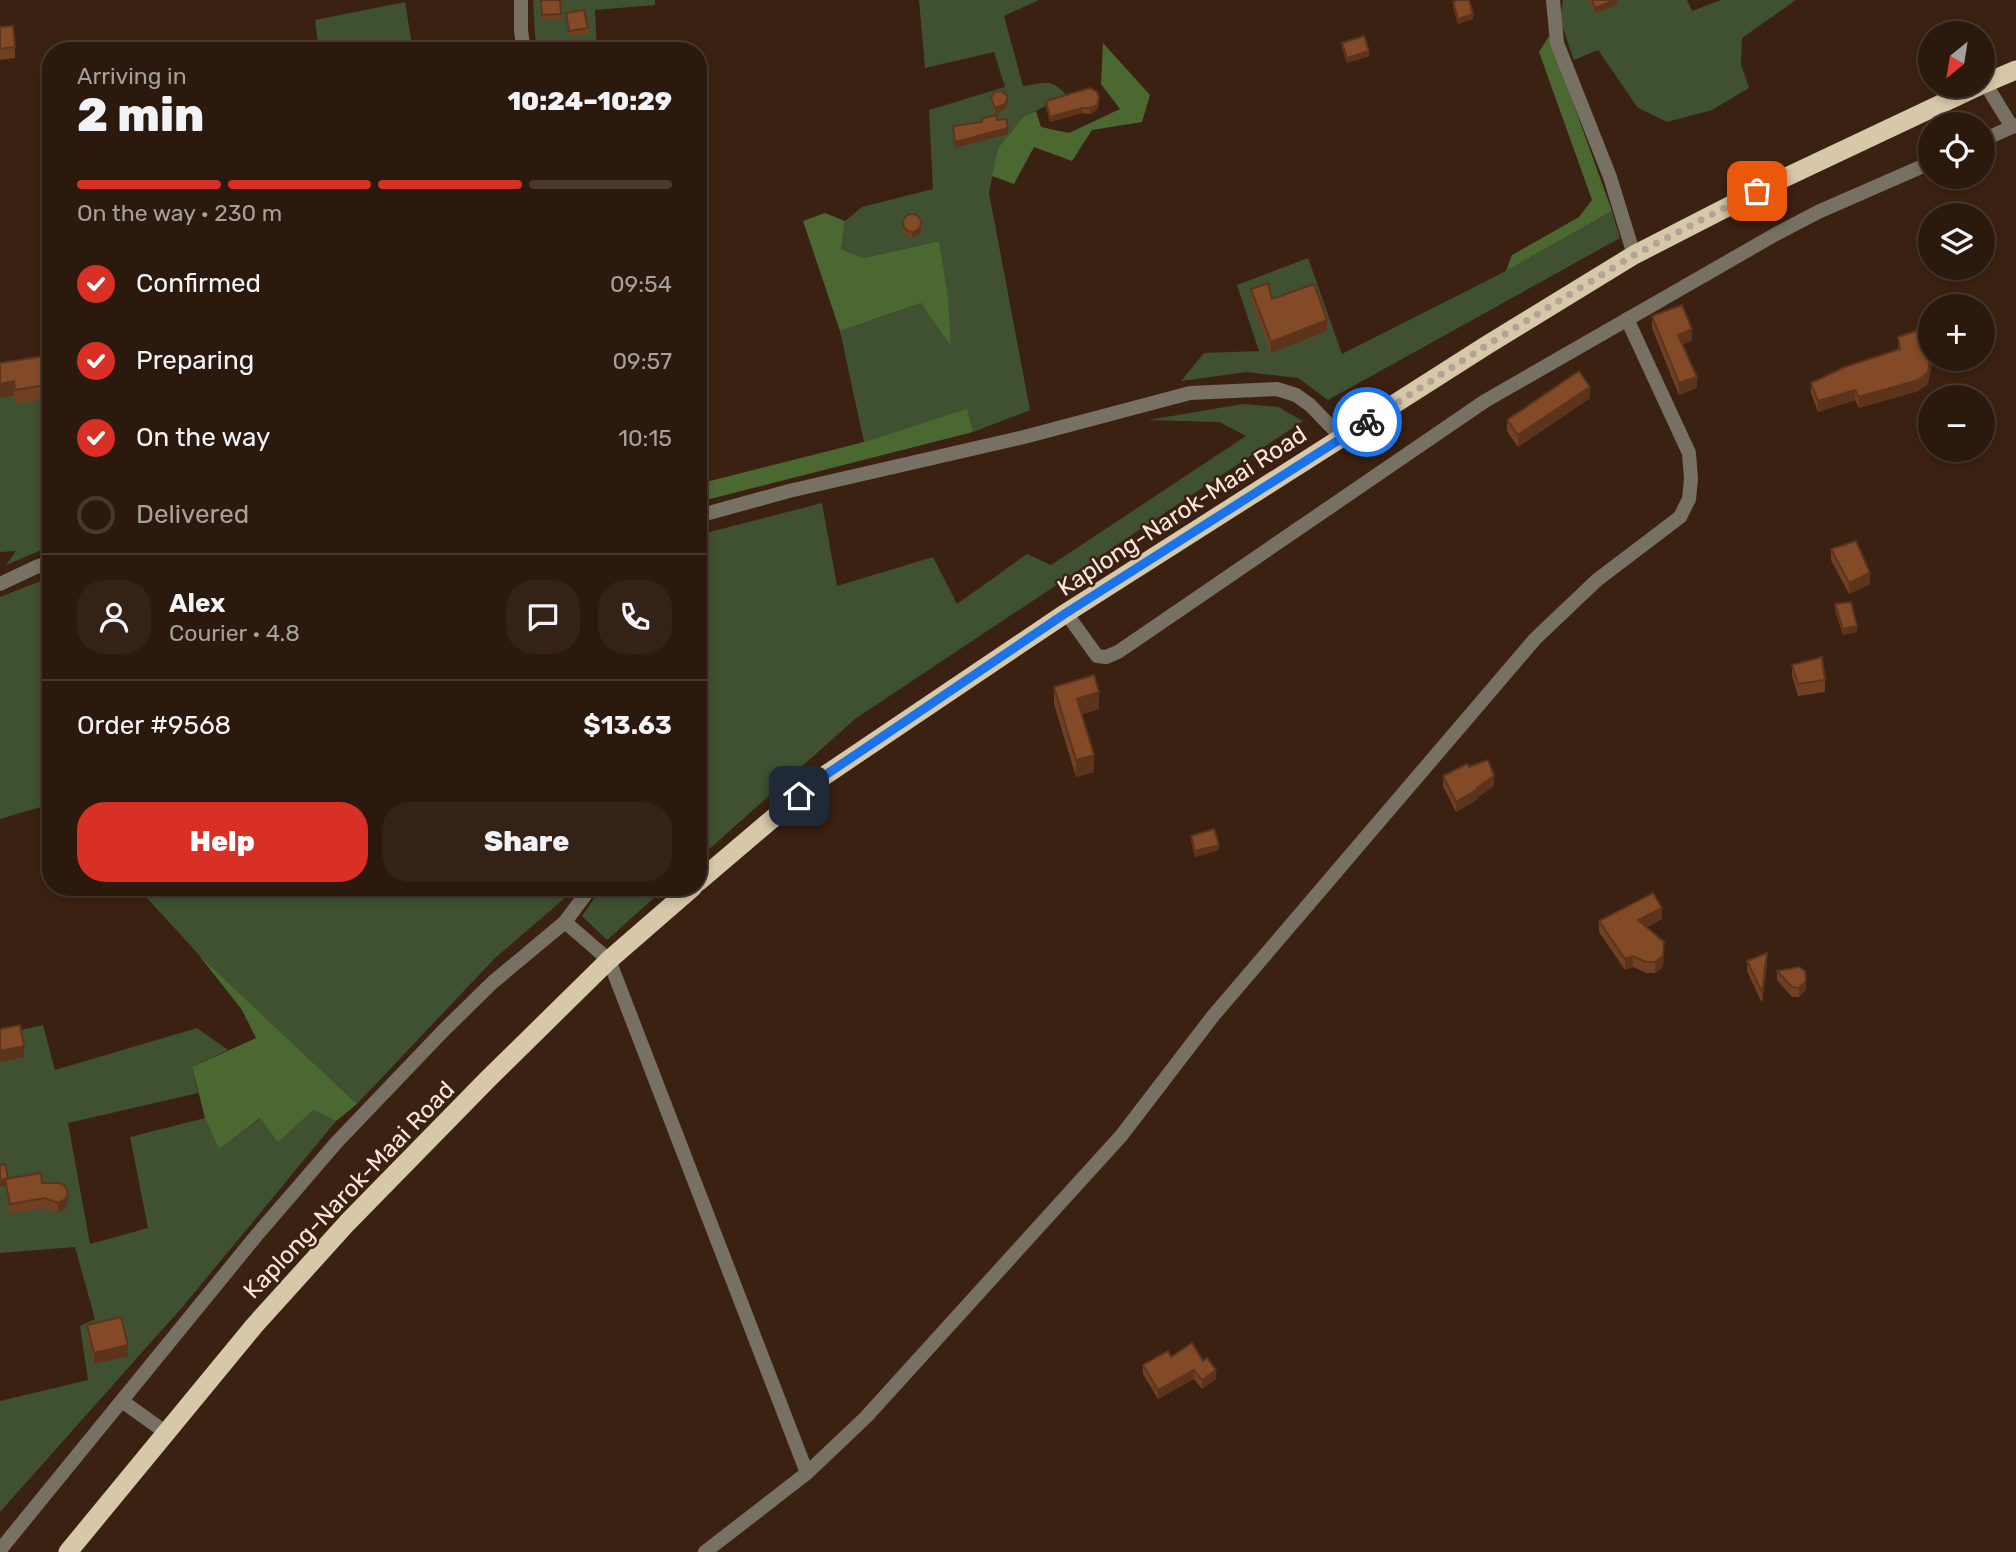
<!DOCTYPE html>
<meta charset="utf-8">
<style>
body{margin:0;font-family:Rubik,sans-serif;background:#342216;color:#f1f3f6;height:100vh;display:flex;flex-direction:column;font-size:26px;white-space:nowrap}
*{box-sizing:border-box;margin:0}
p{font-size:23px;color:#a6a09d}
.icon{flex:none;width:38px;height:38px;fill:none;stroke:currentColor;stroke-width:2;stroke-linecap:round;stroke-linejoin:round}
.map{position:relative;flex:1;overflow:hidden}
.side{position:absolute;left:42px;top:42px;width:665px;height:854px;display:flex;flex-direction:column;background:#2c190d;border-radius:28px;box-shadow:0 4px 10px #0003,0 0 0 2px #48382e}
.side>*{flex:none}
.needle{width:46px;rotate:210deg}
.controls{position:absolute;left:1918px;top:21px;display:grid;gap:14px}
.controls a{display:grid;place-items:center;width:77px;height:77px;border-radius:50%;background:#2c190d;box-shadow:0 4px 10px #0003,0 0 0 2px #48382e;font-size:35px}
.pin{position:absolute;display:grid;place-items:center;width:60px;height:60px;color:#fff;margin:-30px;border-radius:14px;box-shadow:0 4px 10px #0006}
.courier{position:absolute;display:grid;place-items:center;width:70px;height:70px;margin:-35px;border:5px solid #1a73e8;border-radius:50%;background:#fff;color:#222;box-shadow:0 2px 9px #0007}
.summary em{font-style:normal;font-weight:800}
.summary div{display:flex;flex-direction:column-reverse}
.summary{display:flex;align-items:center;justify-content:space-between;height:119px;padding:0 35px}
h1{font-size:46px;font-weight:800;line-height:52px}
.bar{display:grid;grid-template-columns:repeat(4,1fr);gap:10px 7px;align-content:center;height:84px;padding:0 35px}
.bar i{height:9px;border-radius:5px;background:#48382e}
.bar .active{background:#d93025}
.bar p{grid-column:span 4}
.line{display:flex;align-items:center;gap:18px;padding:0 35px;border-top:2px solid #48382e}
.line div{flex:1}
.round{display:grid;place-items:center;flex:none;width:74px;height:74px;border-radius:28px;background:#342216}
ol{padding:0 35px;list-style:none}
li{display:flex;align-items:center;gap:21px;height:77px}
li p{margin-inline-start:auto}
li .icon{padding:7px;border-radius:50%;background:#d93025;color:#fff;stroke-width:4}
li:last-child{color:#a6a09d}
li i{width:38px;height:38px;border:4px solid #48382e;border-radius:50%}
.cta{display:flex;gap:14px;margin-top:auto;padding:14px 35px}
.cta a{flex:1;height:80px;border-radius:28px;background:#d93025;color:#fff;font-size:28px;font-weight:800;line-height:80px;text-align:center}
.cta a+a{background:#342216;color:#f1f3f6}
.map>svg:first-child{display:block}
</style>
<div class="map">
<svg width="2016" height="1552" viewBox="0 0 2016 1552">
<rect width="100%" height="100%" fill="#3b2111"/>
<g fill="#3f5131">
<path d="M533,0H655V5L595,10L597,51H536Z"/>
<path d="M919,0H1039L1004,16L1023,86C1044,83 1051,77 1067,96L1023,117L998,148L989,193L1030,410L973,432L966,410L864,442L840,331L921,303L951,344L939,241L864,258L841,249L845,221L862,207L933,189L929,110L1005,87L994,52L925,68Z"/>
<path d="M1563,0H1687L1692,11L1721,0H1796L1742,38L1741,64L1749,88L1712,110L1667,122L1638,108L1598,50L1574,60L1560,20Z"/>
<path d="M405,2L413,51H319L315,20Z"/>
<path d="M1612,211L1620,238L1328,400L1298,378L1247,372L1181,381L1204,353L1259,351L1237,285L1308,258L1342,354L1506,271Z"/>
<path d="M51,367V546L6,565L16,551L0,552V376Z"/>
<path d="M1243,404L1278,407L1303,421L855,719L698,859V604L709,598L698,580V535L822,503L837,586L933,557L957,604L1027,554L1051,565L1246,436L1219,422L1148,420Z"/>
<path d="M51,577V804L0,819V597Z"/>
<path d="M137,887H574L565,898L495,958L357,1104L198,954Z"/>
<path d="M602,887H666L607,940L582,916Z"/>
<path d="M43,1025L55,1070L197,1028L228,1050L192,1067L198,1093L68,1123L90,1244L148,1228L130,1137L205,1118L219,1148L261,1118L313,1110L336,1121L185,1304L0,1512V1401L88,1380L80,1326L95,1319L75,1247L0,1253V1035Z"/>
</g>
<g fill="#4a6830">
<path d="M1549,36L1612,211L1506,271L1512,255L1579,217L1592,200L1539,52Z"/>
<path d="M1103,43L1150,95L1142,122L1092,130L1072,161L1034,147L1014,184L992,176L998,148L1023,117L1036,111L1041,127L1069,133L1120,109L1101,84Z"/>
<path d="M825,213L845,221L841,249L864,258L939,241L948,298L951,346L921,303L840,331L803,221Z"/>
<path d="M967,409L973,432L698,502V484L864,442Z"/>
<path d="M198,954L357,1104L336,1121L313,1110L278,1142L260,1118L219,1149L205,1118L192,1067L256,1038L242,1010Z"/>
</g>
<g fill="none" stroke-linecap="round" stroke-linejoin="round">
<g stroke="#777163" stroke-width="14">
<path d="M521,0V31L524,51"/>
<path d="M1553,0L1557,43L1610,177L1634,255"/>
<path d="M1985,83L2012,127"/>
<path d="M1983,140L2016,125"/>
<path d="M1066,613L1097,656L1106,657L1118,652L1485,401L1776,234L1818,212L1930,163"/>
<path d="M565,922L609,960L807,1473"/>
<path d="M122,1401L165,1432"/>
<path d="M0,1550L256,1236L336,1143L444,1030L493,982L565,922L591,887"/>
<path d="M705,1552L807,1473L866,1417L1121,1136L1213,1016L1535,639L1597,580L1680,517L1689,499L1691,479L1689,453L1627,319"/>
</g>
<g stroke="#777163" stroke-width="14">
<path d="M698,516L789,491L1024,437L1190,393L1277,389L1296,395L1310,405L1342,438"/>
<path d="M0,584L36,567L51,562"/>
</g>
<g stroke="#d6c8a8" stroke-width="19">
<path d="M1983,84L2016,70"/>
<path d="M698,882L818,780L1066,613L1487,345L1634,255L1782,179L1979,86"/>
<path d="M68,1552L254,1326L347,1223L488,1079L609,960L693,887"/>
</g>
</g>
<g fill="#714022">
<path d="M541,0L561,14V19L542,20Z"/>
<path d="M1589,0H1617V5L1595,13Z"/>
<path d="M1453,2L1473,19L1458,24L1453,7Z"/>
<path d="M566,13L588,28V34L569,37Z"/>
<path d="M0,27L15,47V58L0,60Z"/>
<path d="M1342,43L1369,56L1347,63L1342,48Z"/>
<path d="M991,98L1008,103L1005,109L995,114L991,103Z"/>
<path d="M1046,101L1099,104L1097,110L1090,114L1082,113L1050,122L1046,107Z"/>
<path d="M904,219L921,231L918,236L912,238L904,234Z"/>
<path d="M1251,289L1272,299L1327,331L1271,353L1251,300Z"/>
<path d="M1930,312V326L1926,320V314Z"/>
<path d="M1652,316L1692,340L1682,345L1697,388L1679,395L1652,328Z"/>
<path d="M1898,337L1930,359H1940L1932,362L1928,384L1918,391L1859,408L1855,400L1818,412L1811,393V383L1898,349Z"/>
<path d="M51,355V398L15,404L14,395L0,398V363Z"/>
<path d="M1590,398L1518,447L1507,431V420Z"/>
<path d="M1831,549L1870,584L1849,594L1831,560Z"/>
<path d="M1835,604L1857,632L1843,635L1835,610Z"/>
<path d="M1792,665L1825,680V692L1798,696L1792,676Z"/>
<path d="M1054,687L1099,709L1081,714L1094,772L1076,777L1054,704Z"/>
<path d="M1469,767L1494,786L1478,797V799L1456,812L1443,786V776Z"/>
<path d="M1191,836L1219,850L1195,857L1191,841Z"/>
<path d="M1662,919L1647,927L1664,953L1663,967L1655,973H1646L1633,967L1625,970L1599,932V921Z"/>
<path d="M1747,961L1767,964L1762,1003L1747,971Z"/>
<path d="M1777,971L1806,990L1799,997H1792L1777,980Z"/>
<path d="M0,1165L8,1178L42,1183L68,1202L66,1208L58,1213L45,1208L10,1214L5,1186L0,1187Z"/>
<path d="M87,1325L128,1356L94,1364L87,1336Z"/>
<path d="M1171,1357L1216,1379L1202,1389L1194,1379L1158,1399L1143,1374V1365Z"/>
</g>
<g fill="#5c341c">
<path d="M1615,0H1617V5L1595,13V8Z"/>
<path d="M1473,14V19L1458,24V19Z"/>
<path d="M1369,51V56L1347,63V58Z"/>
<path d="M1008,97V103L1005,109L995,114V108Z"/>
<path d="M1099,98V104L1097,110L1090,114V108Z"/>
<path d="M1082,108V113L1050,122V117Z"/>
<path d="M1008,128V134L955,148V142Z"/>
<path d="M921,225V231L918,236L912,238V232Z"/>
<path d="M1327,320V331L1271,353V342Z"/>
<path d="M1692,329V340L1678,346V335Z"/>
<path d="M1930,359H1940L1932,362L1928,384L1918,391L1859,408V397Z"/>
<path d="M1697,377V388L1679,395V383Z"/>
<path d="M14,381V395L0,398V384Z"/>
<path d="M1590,387V398L1518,447V435Z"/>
<path d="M1855,390V400L1818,412V401Z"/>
<path d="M1870,573V584L1849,594V583Z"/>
<path d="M1857,626V632L1843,635V629Z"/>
<path d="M1099,692V709L1077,716V699Z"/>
<path d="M1094,755V772L1076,777V760Z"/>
<path d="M1494,776V786L1478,797V799L1456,812V802Z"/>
<path d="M1219,845V850L1195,857V851Z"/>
<path d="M1662,908V919L1638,931V920Z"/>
<path d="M1664,942L1663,967L1655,973V962Z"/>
<path d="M1767,953V964L1762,1003V992Z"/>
<path d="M1633,956V967L1625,970V959Z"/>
<path d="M1806,981V990L1799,997V988Z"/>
<path d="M24,1046V1057L0,1062V1051Z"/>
<path d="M5,1180V1186L0,1187V1181Z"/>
<path d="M68,1192V1202L66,1208L58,1213V1203Z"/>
<path d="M128,1345V1356L94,1364V1353Z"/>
<path d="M1194,1370V1379L1158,1399V1390Z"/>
<path d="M1216,1370V1379L1202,1389V1380Z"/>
</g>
<g fill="#834a28" stroke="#5c341c" stroke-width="2">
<path d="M541,0H560L561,14L542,15Z"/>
<path d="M1458,0H1469L1473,14L1458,19L1453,2Z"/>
<path d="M1592,0H1615L1595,8Z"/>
<path d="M584,10L588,28L569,31L566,13Z"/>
<path d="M13,26L15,47L0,49V27Z"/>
<path d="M1364,36L1369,51L1347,58L1342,43Z"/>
<path d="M1090,88L1097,92L1099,98L1097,105L1090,108H1082L1050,117L1046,101Z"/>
<path d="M1002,91L1008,97L1005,104L995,108L991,98L994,92Z"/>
<path d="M996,115L997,120L1006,119L1008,128L955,142L953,126L982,122L981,119Z"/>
<circle cx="912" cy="223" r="9"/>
<path d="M1268,283L1272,299L1314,284L1327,320L1271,342L1251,289Z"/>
<path d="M1682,305L1692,329L1678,335L1697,377L1679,383L1652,316Z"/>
<path d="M1930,312V320L1926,314Z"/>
<path d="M1930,326V359L1928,373L1918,380L1859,397L1855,390L1818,401L1811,383L1845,367L1900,349L1898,337Z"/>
<path d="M51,355V384L15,390L14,381L0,384V363Z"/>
<path d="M1579,371L1590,387L1518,435L1507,420Z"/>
<path d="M1856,541L1870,573L1849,583L1831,549Z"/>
<path d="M1851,602L1857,626L1843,629L1835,604Z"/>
<path d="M1822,657L1825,680L1798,684L1792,665Z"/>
<path d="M1094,675L1099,692L1077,699L1094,755L1076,760L1054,687Z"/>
<path d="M1488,760L1494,776L1477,788L1478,789L1456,802L1443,776L1467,764L1469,767Z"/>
<path d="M1214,829L1219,845L1195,851L1191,836Z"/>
<path d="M1653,893L1662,908L1638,920L1664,942L1663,956L1655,962H1646L1633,956L1625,959L1599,921Z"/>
<path d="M1767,953L1762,992L1747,961Z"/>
<path d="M1799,967L1805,971L1806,981L1799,988L1792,987L1777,971Z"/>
<path d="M20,1025L24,1046L0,1051V1029Z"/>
<path d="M5,1164L8,1178L0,1181V1165Z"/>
<path d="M41,1173L42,1183H59L65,1186L68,1192L66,1199L58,1203L45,1198L10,1204L5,1179Z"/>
<path d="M121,1317L128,1345L94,1353L87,1325Z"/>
<path d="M1192,1343L1203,1361L1207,1358L1216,1370L1202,1380L1194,1370L1158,1390L1143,1365L1168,1351L1171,1357Z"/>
</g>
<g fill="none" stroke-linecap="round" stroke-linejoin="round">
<path stroke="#b6a195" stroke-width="7" stroke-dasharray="0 12.6" d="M1367,422L1487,345L1634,255L1757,191"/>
<path stroke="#1a73e8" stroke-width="9" d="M799,796L818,780L1066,613L1367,422"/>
</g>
<g text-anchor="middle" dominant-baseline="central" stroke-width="5" stroke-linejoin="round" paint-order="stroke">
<g font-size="24" fill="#f8e6dc" stroke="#3b2111">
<text transform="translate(1182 511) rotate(-33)">Kaplong-Narok-Maai Road</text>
<text transform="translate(349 1190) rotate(-46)">Kaplong-Narok-Maai Road</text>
</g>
</g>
</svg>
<div class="controls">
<a><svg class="needle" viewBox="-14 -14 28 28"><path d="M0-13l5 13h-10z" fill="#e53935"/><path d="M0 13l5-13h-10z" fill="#a6a09d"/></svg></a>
<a><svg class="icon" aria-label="locate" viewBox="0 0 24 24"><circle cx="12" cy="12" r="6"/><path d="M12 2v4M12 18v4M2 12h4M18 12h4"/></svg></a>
<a><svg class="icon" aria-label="layers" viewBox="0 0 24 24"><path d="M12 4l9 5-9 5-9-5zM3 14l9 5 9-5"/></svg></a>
<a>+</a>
<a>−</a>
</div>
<div class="pin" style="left:1757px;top:191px;background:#ea580c"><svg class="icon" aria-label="bag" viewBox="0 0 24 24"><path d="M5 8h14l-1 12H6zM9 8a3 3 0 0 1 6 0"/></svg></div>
<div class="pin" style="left:799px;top:796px;background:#1f2937"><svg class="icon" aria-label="home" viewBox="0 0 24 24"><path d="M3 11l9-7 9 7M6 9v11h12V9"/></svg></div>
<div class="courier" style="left:1367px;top:422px"><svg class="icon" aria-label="bike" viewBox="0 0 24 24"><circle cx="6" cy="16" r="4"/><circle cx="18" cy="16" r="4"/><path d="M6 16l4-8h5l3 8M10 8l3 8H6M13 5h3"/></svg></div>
<section class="side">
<div class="summary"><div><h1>2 min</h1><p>Arriving in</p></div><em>10:24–10:29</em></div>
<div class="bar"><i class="active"></i><i class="active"></i><i class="active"></i><i></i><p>On the way · 230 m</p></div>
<ol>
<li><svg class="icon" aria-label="check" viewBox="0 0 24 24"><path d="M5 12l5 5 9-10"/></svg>Confirmed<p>09:54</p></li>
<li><svg class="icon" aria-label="check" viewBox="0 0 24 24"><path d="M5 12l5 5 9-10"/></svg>Preparing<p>09:57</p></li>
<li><svg class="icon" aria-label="check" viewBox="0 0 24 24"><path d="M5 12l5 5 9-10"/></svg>On the way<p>10:15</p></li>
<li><i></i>Delivered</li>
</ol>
<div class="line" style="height:126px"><a class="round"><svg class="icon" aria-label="person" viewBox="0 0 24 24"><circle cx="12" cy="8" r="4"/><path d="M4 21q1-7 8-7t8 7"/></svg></a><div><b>Alex</b><p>Courier · 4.8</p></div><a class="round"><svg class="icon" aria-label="chat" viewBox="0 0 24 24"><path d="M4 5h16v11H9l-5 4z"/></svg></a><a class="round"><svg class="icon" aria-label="phone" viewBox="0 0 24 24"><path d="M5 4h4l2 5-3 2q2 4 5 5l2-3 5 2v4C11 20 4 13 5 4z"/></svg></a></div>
<div class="line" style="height:91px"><div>Order #9568</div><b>$13.63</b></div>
<div class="cta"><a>Help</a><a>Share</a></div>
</section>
</div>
